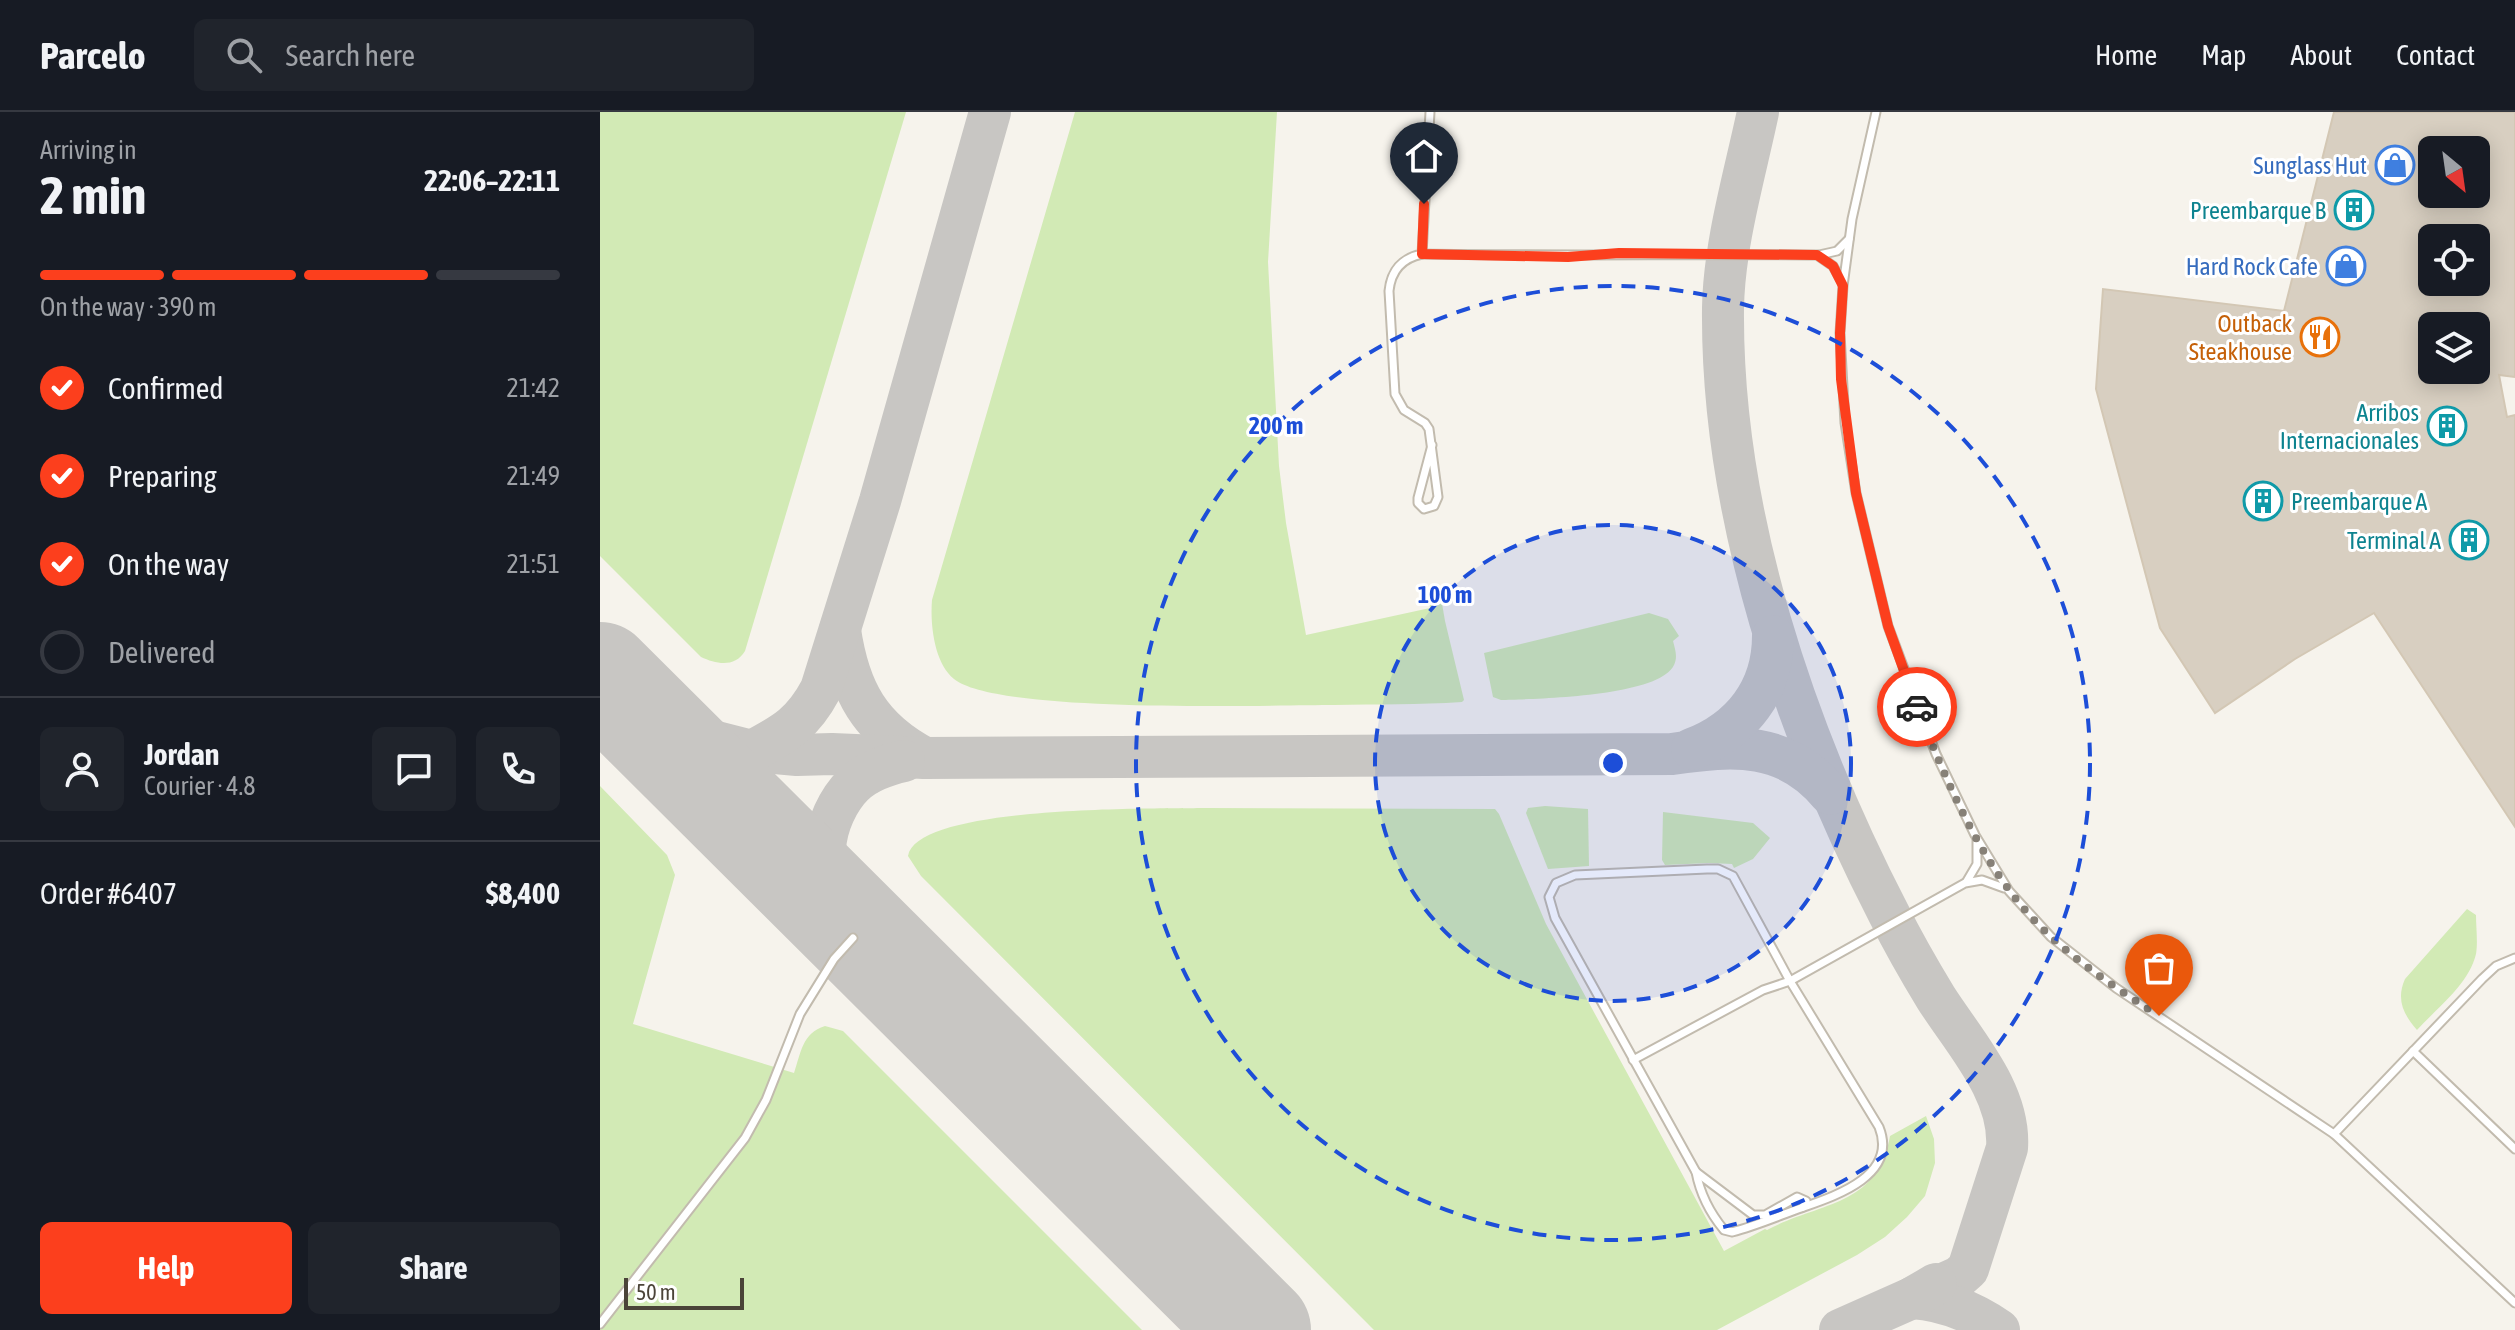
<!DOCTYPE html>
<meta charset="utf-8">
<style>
body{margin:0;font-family:"Asap Condensed",sans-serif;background:#20242c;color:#f1f3f6;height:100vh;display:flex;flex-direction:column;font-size:30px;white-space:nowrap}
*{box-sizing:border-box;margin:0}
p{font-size:26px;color:#9ea1a6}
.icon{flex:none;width:44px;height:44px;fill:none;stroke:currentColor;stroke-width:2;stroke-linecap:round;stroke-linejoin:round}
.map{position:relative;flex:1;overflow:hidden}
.drawer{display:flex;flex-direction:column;background:#171b24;width:600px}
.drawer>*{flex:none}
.needle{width:52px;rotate:151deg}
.buttons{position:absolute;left:1818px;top:24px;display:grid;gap:16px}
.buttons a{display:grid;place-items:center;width:72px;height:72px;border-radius:12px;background:#171b24;box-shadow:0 4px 20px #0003;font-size:40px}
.scale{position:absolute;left:24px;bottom:20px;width:120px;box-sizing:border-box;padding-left:8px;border:4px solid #4b4439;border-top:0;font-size:22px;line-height:28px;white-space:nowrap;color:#4b4439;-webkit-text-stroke:6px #fff;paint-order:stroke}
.pin{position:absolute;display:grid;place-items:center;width:68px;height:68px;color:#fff;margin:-82px -34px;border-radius:50% 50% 50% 0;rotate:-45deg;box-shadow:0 0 8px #0007}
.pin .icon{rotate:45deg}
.courier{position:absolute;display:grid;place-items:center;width:80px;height:80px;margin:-40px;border:6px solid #fc3f1d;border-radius:50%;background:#fff;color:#222;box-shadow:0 2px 10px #0007}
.head em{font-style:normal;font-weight:700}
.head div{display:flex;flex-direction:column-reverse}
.head{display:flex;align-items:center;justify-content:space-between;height:136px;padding:0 40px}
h1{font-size:52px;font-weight:700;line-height:60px}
.bar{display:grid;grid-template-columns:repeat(4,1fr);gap:12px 8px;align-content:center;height:96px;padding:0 40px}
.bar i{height:10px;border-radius:6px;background:#363941}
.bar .current{background:#fc3f1d}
.bar p{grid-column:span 4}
.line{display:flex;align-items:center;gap:20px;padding:0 40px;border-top:2px solid #363941}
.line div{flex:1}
.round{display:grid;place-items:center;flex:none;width:84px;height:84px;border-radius:12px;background:#20242c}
ol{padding:0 40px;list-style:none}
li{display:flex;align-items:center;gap:24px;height:88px}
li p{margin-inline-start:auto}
li .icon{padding:8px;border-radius:50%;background:#fc3f1d;color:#fff;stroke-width:4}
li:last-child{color:#9ea1a6}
li i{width:44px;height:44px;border:4px solid #363941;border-radius:50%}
.action{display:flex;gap:16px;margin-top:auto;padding:16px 40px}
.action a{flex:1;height:92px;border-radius:12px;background:#fc3f1d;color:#fff;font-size:32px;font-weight:700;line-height:92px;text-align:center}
.action a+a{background:#20242c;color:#f1f3f6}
header{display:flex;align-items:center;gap:48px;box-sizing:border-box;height:112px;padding:0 40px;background:#171b24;border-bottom:2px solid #363941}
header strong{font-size:38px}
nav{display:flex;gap:44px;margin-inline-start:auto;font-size:28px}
.search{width:560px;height:72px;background:#20242c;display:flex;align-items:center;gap:20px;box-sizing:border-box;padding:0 28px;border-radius:12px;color:#9ea1a6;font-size:30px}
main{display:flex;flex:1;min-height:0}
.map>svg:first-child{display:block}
</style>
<header>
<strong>Parcelo</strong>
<div class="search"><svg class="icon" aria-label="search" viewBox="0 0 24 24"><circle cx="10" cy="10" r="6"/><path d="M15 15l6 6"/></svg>Search here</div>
<nav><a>Home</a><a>Map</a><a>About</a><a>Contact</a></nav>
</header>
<main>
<section class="drawer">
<div class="head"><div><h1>2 min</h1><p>Arriving in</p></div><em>22:06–22:11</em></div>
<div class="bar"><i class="current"></i><i class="current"></i><i class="current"></i><i></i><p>On the way · 390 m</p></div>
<ol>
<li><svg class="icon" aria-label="check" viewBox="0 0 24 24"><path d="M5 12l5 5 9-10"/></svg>Confirmed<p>21:42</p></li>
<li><svg class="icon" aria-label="check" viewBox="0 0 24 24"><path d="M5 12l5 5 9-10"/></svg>Preparing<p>21:49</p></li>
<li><svg class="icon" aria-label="check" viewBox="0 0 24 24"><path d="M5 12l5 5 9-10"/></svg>On the way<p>21:51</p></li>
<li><i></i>Delivered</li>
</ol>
<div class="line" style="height:144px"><a class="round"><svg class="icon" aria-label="person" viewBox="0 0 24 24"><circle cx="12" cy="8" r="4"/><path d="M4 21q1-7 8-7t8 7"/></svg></a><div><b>Jordan</b><p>Courier · 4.8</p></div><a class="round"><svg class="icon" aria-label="chat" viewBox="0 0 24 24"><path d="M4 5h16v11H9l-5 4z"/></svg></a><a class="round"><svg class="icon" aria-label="phone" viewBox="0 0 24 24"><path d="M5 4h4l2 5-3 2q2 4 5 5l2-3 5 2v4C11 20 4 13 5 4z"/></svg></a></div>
<div class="line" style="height:104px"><div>Order #6407</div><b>$8,400</b></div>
<div class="action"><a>Help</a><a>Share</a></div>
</section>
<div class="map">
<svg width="1915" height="1218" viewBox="0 0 1915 1218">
<rect width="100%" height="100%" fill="#f6f3ec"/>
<g fill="#d2eab5">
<path d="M0,0H306L145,539C135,556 116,552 101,545L0,444Z"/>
<path d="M475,0H677L668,150L679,354L686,411L706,523L830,496L827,475L839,474L845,509L864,588L862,590C819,593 776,592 734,593C669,593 397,602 354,567C334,551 330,512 332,488Z"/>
<path d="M1049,501L1068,507L1079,524L1073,529C1075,537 1078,545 1074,553C1059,585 934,587 901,588L893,585L884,541Z"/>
<path d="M0,674L67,743L75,763L33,912L194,961C201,941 202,921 225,914L243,919L542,1218H0Z"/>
<path d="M945,694L988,697L989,754L948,757L926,701L928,696Z"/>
<path d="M606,696L895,697L899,702L946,812L1124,1139L1165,1117L1167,1118C1219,1090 1278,1095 1290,1024L1326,1004L1334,1027L1335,1051L1325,1084L1307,1105L1285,1125L1257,1143L1117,1218H774L321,764L308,744C317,692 561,697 606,696Z"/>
<path d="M1063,700L1153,711L1170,726L1153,747L1134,756L1132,752L1109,751L1065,753L1062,748Z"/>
<path d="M1867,797L1876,803C1876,815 1878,830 1876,842C1869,872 1837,896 1817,918C1803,902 1796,887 1805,867Z"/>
</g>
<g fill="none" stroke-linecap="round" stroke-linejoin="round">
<g stroke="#c8c6c3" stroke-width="42">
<path d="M1158,0C1145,62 1124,132 1123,196C1121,403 1195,620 1289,802C1303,830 1319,858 1336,886C1364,930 1411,980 1407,1036L1368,1157L1359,1165L1312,1186"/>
<path d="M240,518C249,579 270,617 325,646"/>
<path d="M17,581L70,614L109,628L152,639L197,643L232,642L325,646L1072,642C1134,633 1186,629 1230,682"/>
<path d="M1092,637C1142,618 1173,578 1173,524"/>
<path d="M152,639C186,621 203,611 221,577L280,389L390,0"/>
<path d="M250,799C211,768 221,705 254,672C268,659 286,653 304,649"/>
<path d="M1312,1186C1344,1188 1373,1200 1399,1218"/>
<path d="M1240,1218L1312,1186L1336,1172"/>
</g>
<path stroke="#c8c6c3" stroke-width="108" d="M0,564L657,1218"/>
</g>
<path fill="#d8cfc1" stroke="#d3c7b4" stroke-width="2" fill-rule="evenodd" d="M1734,0H1915V265L1899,263L1907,305L1915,303V715L1774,501L1695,547L1615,601L1560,516L1496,277L1503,177L1684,199ZM1832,38H1876V82H1832ZM1832,126H1876V170H1832ZM1832,214H1876V258H1832Z"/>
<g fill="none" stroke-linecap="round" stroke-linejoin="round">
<defs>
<g id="lane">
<path d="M830,0L822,142C802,146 791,159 789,179L795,282L804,298L825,311L829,317L838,385L834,394L824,397L818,391V386L832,333"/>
<path d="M1276,0L1252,107L1243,174L1240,221L1245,311L1256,381L1288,514L1336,642L1375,723L1409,779L1451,825L1516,876L1734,1022L1915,1191"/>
<path d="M822,142C954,144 1085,142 1217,143L1233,154L1242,170"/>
<path d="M1219,143L1237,139L1249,127"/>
<path d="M1107,757H1118L1133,764L1190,869L1279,1015C1299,1065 1232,1085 1198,1097C1176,1105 1155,1114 1132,1120L1124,1118C1110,1101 1100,1081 1096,1060L955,806L949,785L956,771L975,763Z"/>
<path d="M1367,769L1377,752V729"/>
<path d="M1813,939L1915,1037"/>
<path d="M1033,948L1163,878L1190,869L1365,771L1382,768L1404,776"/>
<path d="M1734,1022L1882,867L1896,854L1915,846"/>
<path d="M1096,1060L1153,1103H1165L1197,1085L1206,1089L1203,1095"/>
<path d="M0,1212L145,1026L166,988L200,902L234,847L253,826"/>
</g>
</defs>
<use href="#lane" stroke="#c2bbae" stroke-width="11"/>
<use href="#lane" stroke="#fff" stroke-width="7"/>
</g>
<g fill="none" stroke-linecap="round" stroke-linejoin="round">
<path stroke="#878178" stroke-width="8" stroke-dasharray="0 14.4" d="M1317,595C1350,677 1385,764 1451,825C1484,855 1522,880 1559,904"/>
<path stroke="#fc3f1d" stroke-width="10" d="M824,92L822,142L968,145L1019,141L1217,143L1233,154L1243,174L1240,221L1241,267L1256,381L1288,514L1317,595"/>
</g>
<circle cx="1013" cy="651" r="238" fill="#1d4ed8" fill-opacity=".12"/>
<g fill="none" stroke="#1d4ed8" stroke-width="4" stroke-dasharray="14 10">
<circle cx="1013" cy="651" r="238"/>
<circle cx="1013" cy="651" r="477"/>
</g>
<defs>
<symbol id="shop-ring" viewBox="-11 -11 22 22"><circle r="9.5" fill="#fff" stroke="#3f7fe0" stroke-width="1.5"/><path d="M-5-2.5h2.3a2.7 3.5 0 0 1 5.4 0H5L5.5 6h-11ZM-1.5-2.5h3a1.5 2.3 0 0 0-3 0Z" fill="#3f7fe0"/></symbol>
<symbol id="building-ring" viewBox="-11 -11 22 22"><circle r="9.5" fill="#fff" stroke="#0f9aa8" stroke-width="1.5"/><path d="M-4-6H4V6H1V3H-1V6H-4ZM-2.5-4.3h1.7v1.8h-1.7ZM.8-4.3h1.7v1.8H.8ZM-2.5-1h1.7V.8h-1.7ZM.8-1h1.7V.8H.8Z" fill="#0f9aa8"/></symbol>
<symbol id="restaurant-ring" viewBox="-11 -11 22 22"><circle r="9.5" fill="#fff" stroke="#e8710a" stroke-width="1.5"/><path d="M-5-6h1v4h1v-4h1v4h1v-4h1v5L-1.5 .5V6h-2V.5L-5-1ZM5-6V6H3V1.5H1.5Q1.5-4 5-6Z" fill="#e8710a"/></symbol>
</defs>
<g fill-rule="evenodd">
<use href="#shop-ring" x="1773" y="31" width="44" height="44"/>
<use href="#building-ring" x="1732" y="76" width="44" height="44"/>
<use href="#shop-ring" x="1724" y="132" width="44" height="44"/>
<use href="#restaurant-ring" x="1698" y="203" width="44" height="44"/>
<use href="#building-ring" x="1825" y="292" width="44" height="44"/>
<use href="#building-ring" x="1641" y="367" width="44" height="44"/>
<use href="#building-ring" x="1847" y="406" width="44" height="44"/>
</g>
<g text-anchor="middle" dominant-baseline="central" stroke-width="6" stroke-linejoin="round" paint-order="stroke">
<g font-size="24" fill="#366cbe" stroke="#fff" text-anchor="end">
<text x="1767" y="53">Sunglass Hut</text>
<text x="1718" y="154">Hard Rock Cafe</text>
</g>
<g font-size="24" fill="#0d838f" stroke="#fff" text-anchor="end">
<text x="1726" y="98">Preembarque B</text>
<text x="1819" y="300">Arribos<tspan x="1819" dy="28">Internacionales</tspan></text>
<text x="1691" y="389" text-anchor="start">Preembarque A</text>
<text x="1841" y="428">Terminal A</text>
</g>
<g font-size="24" fill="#c56008" stroke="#fff" text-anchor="end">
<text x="1692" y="211">Outback<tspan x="1692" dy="28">Steakhouse</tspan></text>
</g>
</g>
<circle cx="1013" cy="651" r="12" fill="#1d4ed8" stroke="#fff" stroke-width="4"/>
<g font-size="24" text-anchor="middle" font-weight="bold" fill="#1d4ed8" stroke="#fff" stroke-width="6" stroke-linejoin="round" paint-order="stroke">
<text x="676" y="322">200 m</text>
<text x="845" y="491">100 m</text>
</g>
</svg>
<div class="buttons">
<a><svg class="needle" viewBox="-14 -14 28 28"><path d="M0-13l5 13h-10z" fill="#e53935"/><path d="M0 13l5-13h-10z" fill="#9ea1a6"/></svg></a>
<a><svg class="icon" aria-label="locate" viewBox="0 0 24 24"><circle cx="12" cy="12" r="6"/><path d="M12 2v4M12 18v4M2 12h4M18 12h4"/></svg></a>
<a><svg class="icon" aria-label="layers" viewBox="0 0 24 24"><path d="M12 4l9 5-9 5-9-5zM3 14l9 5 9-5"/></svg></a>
</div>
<div class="scale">50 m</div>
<div class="pin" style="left:1559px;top:904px;background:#ea580c"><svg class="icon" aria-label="bag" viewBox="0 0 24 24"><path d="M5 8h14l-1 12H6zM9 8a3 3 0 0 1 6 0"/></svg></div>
<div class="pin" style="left:824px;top:92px;background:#1f2937"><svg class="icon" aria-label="home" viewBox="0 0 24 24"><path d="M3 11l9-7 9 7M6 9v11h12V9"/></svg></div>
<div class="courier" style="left:1317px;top:595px"><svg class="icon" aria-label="car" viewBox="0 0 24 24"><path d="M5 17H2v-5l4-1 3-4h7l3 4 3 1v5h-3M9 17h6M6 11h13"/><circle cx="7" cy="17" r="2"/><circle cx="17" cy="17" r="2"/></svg></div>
</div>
</main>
